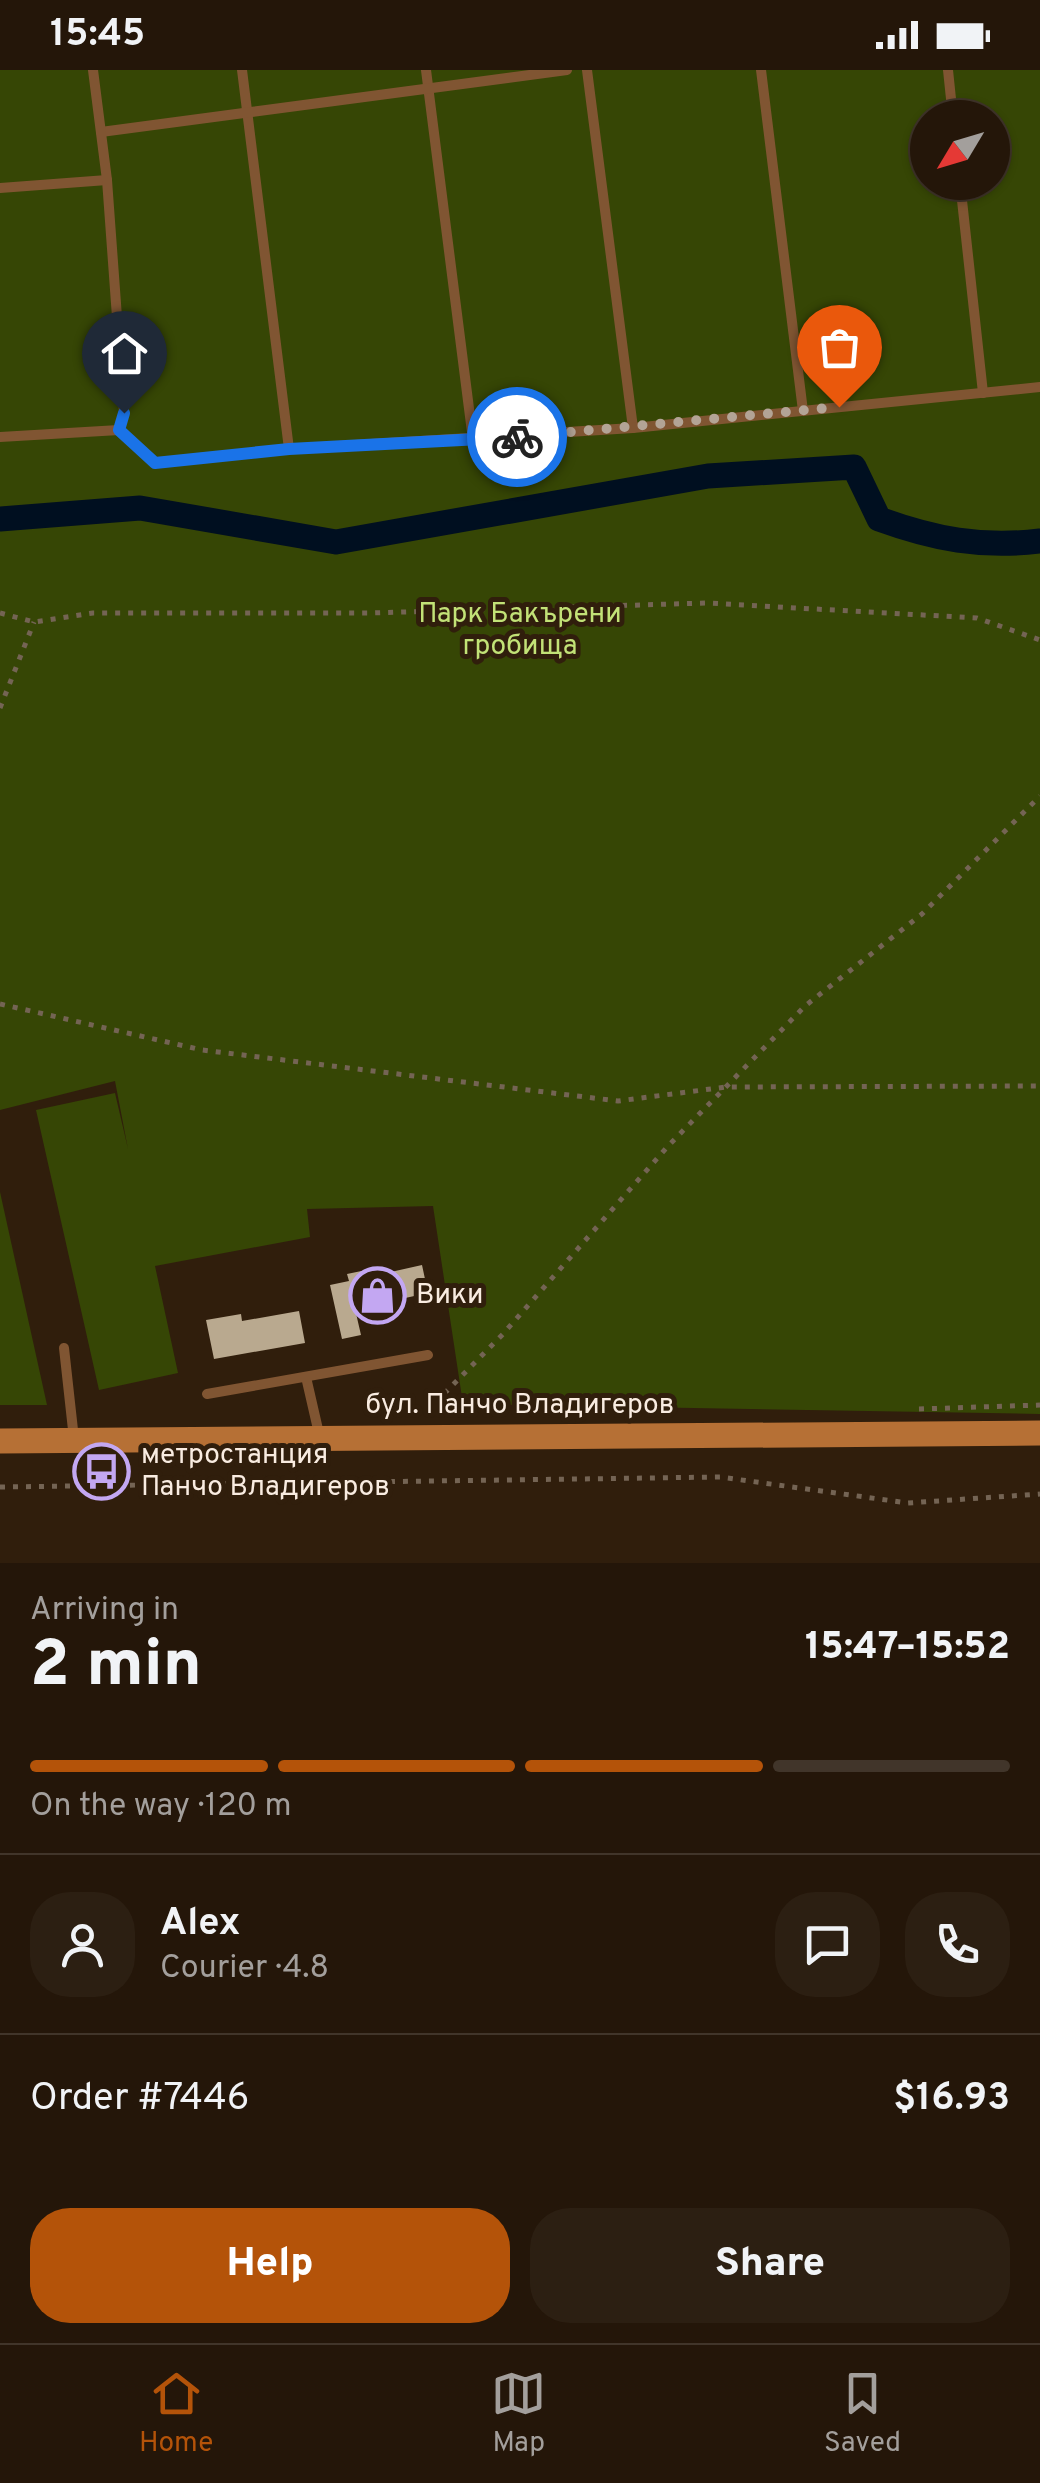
<!DOCTYPE html>
<meta charset="utf-8">
<style>
body{margin:0;font-family:Overpass,sans-serif;background:#2c1f12;color:#f1f3f6;height:100vh;display:flex;flex-direction:column;font-size:38px;white-space:nowrap}
*{box-sizing:border-box;margin:0}
p{font-size:32px;color:#a39f9c}
.icon{flex:none;width:55px;height:55px;fill:none;stroke:currentColor;stroke-width:2;stroke-linecap:round;stroke-linejoin:round}
.map{position:relative;height:1493px;overflow:hidden}
.panel{display:flex;flex-direction:column;background:#241609;flex:1}
.panel>*{flex:none}
.needle{width:65px;rotate:232deg}
.fabs{position:absolute;left:910px;top:30px;display:grid;gap:20px}
.fabs a{display:grid;place-items:center;width:100px;height:100px;border-radius:50%;background:#241609;box-shadow:0 2px 8px #0004,0 0 0 2px #41352a;font-size:50px}
.pin{position:absolute;display:grid;place-items:center;width:85px;height:85px;color:#fff;margin:-102px -42px;border-radius:50% 50% 50% 0;rotate:-45deg;box-shadow:0 0 10px #0007}
.pin .icon{rotate:45deg}
.courier{position:absolute;display:grid;place-items:center;width:100px;height:100px;margin:-50px;border:8px solid #1a73e8;border-radius:50%;background:#fff;color:#222;box-shadow:0 2px 12px #0007}
.head em{font-style:normal;font-weight:800}
.head div{display:flex;flex-direction:column-reverse}
.head{display:flex;align-items:center;justify-content:space-between;height:170px;padding:0 30px}
h1{font-size:65px;font-weight:800;line-height:75px}
.bar{display:grid;grid-template-columns:repeat(4,1fr);gap:15px 10px;align-content:center;height:120px;padding:0 30px}
.bar i{height:12px;border-radius:8px;background:#41352a}
.bar .current{background:#b45309}
.bar p{grid-column:span 4}
.line{display:flex;align-items:center;gap:25px;padding:0 30px;border-top:2px solid #41352a}
.line div{flex:1}
.round{display:grid;place-items:center;flex:none;width:105px;height:105px;border-radius:40px;background:#2c1f12}
.primary-button{display:flex;gap:20px;margin-top:auto;padding:20px 30px}
.primary-button a{flex:1;height:115px;border-radius:40px;background:#b45309;color:#fff;font-size:40px;font-weight:800;line-height:115px;text-align:center}
.primary-button a+a{background:#2c1f12;color:#f1f3f6}
.status{display:flex;justify-content:space-between;align-items:center;height:70px;padding:0 50px;background:#241609;direction:ltr}
.status svg{height:28px;fill:currentColor}
.tab-bar{display:flex;justify-content:space-around;align-items:center;height:140px;border-top:2px solid #41352a;background:#241609;font-size:28px;color:#a39f9c}
.tab-bar a{display:grid;justify-items:center;gap:5px}
.tab-bar .current{color:#b45309}
.map>svg:first-child{display:block}
</style>
<div class="status"><b>15:45</b><svg viewBox="0 0 49 12"><path d="M0 12V9h3v3zM5 12V6h3v6zM10 12V3h3v9zM15 12V0h3v12zM26 1h20v11H26zM47 4h2v5h-2z"/></svg></div>
<div class="map">
<svg width="1040" height="1493" viewBox="0 0 1040 1493">
<rect width="100%" height="100%" fill="#301e0c"/>
<g fill="#364605" fill-rule="evenodd">
<path d="M0,0H1040V1344L463,1334L433,1136L307,1139L310,1167L155,1196L178,1303L99,1320L36,1040L115,1023L128,1079L115,1011L0,1040ZM928,48H992V112H928Z"/>
<path d="M0,1122L47,1335H0Z"/>
</g>
<g fill="none" stroke-linecap="round" stroke-linejoin="round">
<path stroke="#000f20" stroke-width="25" d="M0,449L140,438L336,472L708,406L854,397L879,449C934,469 981,478 1040,471"/>
</g>
<g fill="#b9a98f">
<path d="M422,1195L428,1223L355,1239L361,1265L342,1269L330,1215L349,1211L347,1204L371,1199L373,1206Z"/>
<path d="M299,1241L305,1273L214,1289L206,1250L241,1244L242,1251Z"/>
</g>
<g fill="none" stroke-linecap="round" stroke-linejoin="round">
<g stroke="#746454" stroke-width="5" stroke-dasharray="5 8" stroke-linecap="butt">
<path d="M0,543L34,552L93,543H370L707,533L977,548L1040,570"/>
<path d="M0,638L34,552"/>
<path d="M0,934L202,980L618,1031L726,1017L1040,1016"/>
<path d="M919,1339L1040,1335"/>
<path d="M426,1342L503,1264L668,1076L805,936L922,844L1040,726"/>
<path d="M0,1417L720,1407L908,1433L1040,1424"/>
</g>
<g stroke="#805532" stroke-width="10">
<path d="M242,0L289,379"/>
<path d="M426,0L473,370"/>
<path d="M587,0L633,358"/>
<path d="M761,0L803,341"/>
<path d="M948,0L953,48"/>
<path d="M101,62L567,0"/>
<path d="M960,112L983,323"/>
<path d="M0,118L107,110"/>
<path d="M119,360L155,393L289,379L633,358L1040,317"/>
<path d="M0,367L119,360L124,343L107,110L93,0"/>
<path d="M64,1278L74,1369"/>
<path d="M306,1307L320,1368"/>
<path d="M207,1324L428,1285"/>
</g>
<path stroke="#b67035" stroke-width="25" d="M0,1371L1040,1363"/>
</g>
<g fill="none" stroke-linecap="round" stroke-linejoin="round">
<path stroke="#b3a496" stroke-width="10" stroke-dasharray="0 18" d="M517,367L839,337"/>
<path stroke="#1a73e8" stroke-width="12" d="M124,343L119,360L155,393L289,379L517,367"/>
</g>
<defs>
<symbol id="shop-ring" viewBox="-11 -11 22 22"><circle r="9.5" fill="#301e0c" stroke="#c3a7f2" stroke-width="1.5"/><path d="M-5-2.5h2.3a2.7 3.5 0 0 1 5.4 0H5L5.5 6h-11ZM-1.5-2.5h3a1.5 2.3 0 0 0-3 0Z" fill="#c3a7f2"/></symbol>
<symbol id="bus-ring" viewBox="-11 -11 22 22"><circle r="9.5" fill="#301e0c" stroke="#c3a7f2" stroke-width="1.5"/><path d="M-5-6H5V4H4V6H2V4H-2V6H-4V4H-5ZM-3.5-4V0h7V-4ZM-3.5 1.2v1.5H-2V1.2ZM2 1.2v1.5H3.5V1.2Z" fill="#c3a7f2"/></symbol>
</defs>
<g fill-rule="evenodd">
<use href="#shop-ring" x="346" y="1194" width="63" height="63"/>
<use href="#bus-ring" x="70" y="1370" width="63" height="63"/>
</g>
<g text-anchor="middle" dominant-baseline="central" stroke-width="10" stroke-linejoin="round" paint-order="stroke">
<g font-size="28" fill="#c2e277" stroke="#301e0c">
<text x="520" y="545">Парк Бакърени<tspan x="520" dy="32">гробища</tspan></text>
</g>
<g font-size="28" fill="#f9ece1" stroke="#301e0c" text-anchor="start">
<text x="416" y="1226">Вики</text>
<text x="141" y="1386">метростанция<tspan x="141" dy="32">Панчо Владигеров</tspan></text>
</g>
<g font-size="28" fill="#f9ece1" stroke="#301e0c">
<text x="520" y="1336">бул. Панчо Владигеров</text>
</g>
</g>
</svg>
<div class="fabs">
<a><svg class="needle" viewBox="-14 -14 28 28"><path d="M0-13l5 13h-10z" fill="#e53935"/><path d="M0 13l5-13h-10z" fill="#a39f9c"/></svg></a>
</div>
<div class="pin" style="left:839px;top:337px;background:#ea580c"><svg class="icon" aria-label="bag" viewBox="0 0 24 24"><path d="M5 8h14l-1 12H6zM9 8a3 3 0 0 1 6 0"/></svg></div>
<div class="pin" style="left:124px;top:343px;background:#1f2937"><svg class="icon" aria-label="home" viewBox="0 0 24 24"><path d="M3 11l9-7 9 7M6 9v11h12V9"/></svg></div>
<div class="courier" style="left:517px;top:367px"><svg class="icon" aria-label="bike" viewBox="0 0 24 24"><circle cx="6" cy="16" r="4"/><circle cx="18" cy="16" r="4"/><path d="M6 16l4-8h5l3 8M10 8l3 8H6M13 5h3"/></svg></div>
</div>
<section class="panel">
<div class="head"><div><h1>2 min</h1><p>Arriving in</p></div><em>15:47–15:52</em></div>
<div class="bar"><i class="current"></i><i class="current"></i><i class="current"></i><i></i><p>On the way · 120 m</p></div>
<div class="line" style="height:180px"><a class="round"><svg class="icon" aria-label="person" viewBox="0 0 24 24"><circle cx="12" cy="8" r="4"/><path d="M4 21q1-7 8-7t8 7"/></svg></a><div><b>Alex</b><p>Courier · 4.8</p></div><a class="round"><svg class="icon" aria-label="chat" viewBox="0 0 24 24"><path d="M4 5h16v11H9l-5 4z"/></svg></a><a class="round"><svg class="icon" aria-label="phone" viewBox="0 0 24 24"><path d="M5 4h4l2 5-3 2q2 4 5 5l2-3 5 2v4C11 20 4 13 5 4z"/></svg></a></div>
<div class="line" style="height:130px"><div>Order #7446</div><b>$16.93</b></div>
<div class="primary-button"><a>Help</a><a>Share</a></div>
</section>
<nav class="tab-bar">
<a class="current"><svg class="icon" aria-label="home" viewBox="0 0 24 24"><path d="M3 11l9-7 9 7M6 9v11h12V9"/></svg>Home</a>
<a><svg class="icon" aria-label="map" viewBox="0 0 24 24"><path d="M3 6l6-2 6 2 6-2v14l-6 2-6-2-6 2zM9 4v14M15 6v14"/></svg>Map</a>
<a><svg class="icon" aria-label="saved" viewBox="0 0 24 24"><path d="M7 4h10v16l-5-4-5 4z"/></svg>Saved</a>
</nav>
